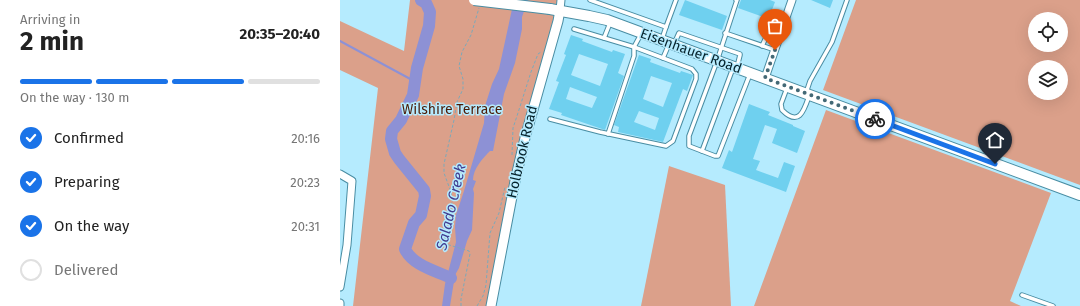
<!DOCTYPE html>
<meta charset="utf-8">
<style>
body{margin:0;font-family:"Fira Sans",sans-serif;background:#f6f6f6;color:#222;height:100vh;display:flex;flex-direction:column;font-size:15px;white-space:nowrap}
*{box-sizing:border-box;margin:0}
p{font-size:13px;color:#767676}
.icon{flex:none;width:22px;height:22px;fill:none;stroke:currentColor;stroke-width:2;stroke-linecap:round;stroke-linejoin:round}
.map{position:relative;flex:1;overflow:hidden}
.side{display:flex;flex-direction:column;background:#fff;width:340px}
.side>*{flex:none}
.controls{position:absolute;left:688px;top:12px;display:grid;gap:8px}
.controls a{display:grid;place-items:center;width:40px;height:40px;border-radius:50%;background:#fff;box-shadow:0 4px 16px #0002;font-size:20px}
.pin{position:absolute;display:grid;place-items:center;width:34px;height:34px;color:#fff;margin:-41px -17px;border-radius:50% 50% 50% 0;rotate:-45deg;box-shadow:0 0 4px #0007}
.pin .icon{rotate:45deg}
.courier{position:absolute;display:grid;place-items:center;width:40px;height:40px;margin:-20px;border:3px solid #1a73e8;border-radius:50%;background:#fff;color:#222;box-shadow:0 1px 5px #0007}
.overview em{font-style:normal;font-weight:700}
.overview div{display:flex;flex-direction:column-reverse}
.overview{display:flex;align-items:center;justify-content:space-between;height:68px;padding:0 20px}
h1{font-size:26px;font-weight:700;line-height:30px}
.bar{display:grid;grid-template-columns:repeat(4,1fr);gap:6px 4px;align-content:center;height:48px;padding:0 20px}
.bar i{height:5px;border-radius:3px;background:#e0e0e0}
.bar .on{background:#1a73e8}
.bar p{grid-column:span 4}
ol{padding:0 20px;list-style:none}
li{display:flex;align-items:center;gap:12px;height:44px}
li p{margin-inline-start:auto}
li .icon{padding:4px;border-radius:50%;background:#1a73e8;color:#fff;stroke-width:4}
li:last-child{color:#767676}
li i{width:22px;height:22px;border:2px solid #e0e0e0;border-radius:50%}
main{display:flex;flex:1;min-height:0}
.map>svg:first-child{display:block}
</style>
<main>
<section class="side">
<div class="overview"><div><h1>2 min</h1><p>Arriving in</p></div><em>20:35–20:40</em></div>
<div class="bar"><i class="on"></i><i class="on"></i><i class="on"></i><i></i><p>On the way · 130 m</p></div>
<ol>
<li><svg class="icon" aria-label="check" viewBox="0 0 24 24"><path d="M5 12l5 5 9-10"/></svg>Confirmed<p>20:16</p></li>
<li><svg class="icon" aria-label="check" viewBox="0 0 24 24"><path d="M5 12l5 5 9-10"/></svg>Preparing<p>20:23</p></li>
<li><svg class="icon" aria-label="check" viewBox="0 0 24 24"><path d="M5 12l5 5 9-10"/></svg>On the way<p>20:31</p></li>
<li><i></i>Delivered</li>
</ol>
</section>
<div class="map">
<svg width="740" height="306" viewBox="0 0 740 306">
<rect width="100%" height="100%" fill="#b5ebfe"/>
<g fill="#dba08a" fill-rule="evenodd">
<path d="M70,0H217L213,20L194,93L148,306H13L38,88L0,70V21L64,51Z"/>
<path d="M516,0H740V185L483,90ZM695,19H721V45H695ZM695,67H721V93H695Z"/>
<path d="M486,110L711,193L670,301L681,306H414Z"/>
<path d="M329,166L385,185L391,306H301Z"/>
</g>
<path fill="#8d91d5" d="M174,0H188L182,17V29L175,63L164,94L153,151H150C143,158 133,169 133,180L136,181L133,189L134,193L132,230L127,241L119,268L115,275L110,306H102L105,284L116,242L115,227L116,215L124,191L144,123L145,106L152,84L159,69Z"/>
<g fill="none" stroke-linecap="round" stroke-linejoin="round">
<path stroke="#8d91d5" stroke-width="2" d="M0,41L74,81"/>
<path stroke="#8d91d5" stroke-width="12" d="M81,0L86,3L90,12L89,26L77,68L73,95L61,120L52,131L51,139L55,153L59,159L84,190L85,196L81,215L74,223L65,249C72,265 96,271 111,278"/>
</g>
<g fill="#6fd0ef" fill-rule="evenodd">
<path d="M345,0L387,16L382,30L339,15Z"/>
<path d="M401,0H430L435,2L430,15L428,14L426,18L398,8Z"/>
<path d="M471,0H493L490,8Z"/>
<path d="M231,35L243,39L242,41L272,52L273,50L285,54L278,73L284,76L265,130L221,115L222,113L209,109L219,82L216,81L226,55L224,54ZM239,54L268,64L260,86L231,75ZM230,87L257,97L252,108L226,99Z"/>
<path d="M299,55L311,59L310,62L340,73L341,71L353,75L347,91L343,89L323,142L278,132L279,127L274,125ZM311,76L332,83L323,107L303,99ZM299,111L319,118L315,130L294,122Z"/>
<path d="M409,104L430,112L428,115L453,125V126L465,131L457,153L432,143L437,129L425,125L413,159L420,161L416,170L438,178L444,162L455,166L446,192L382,168L389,150L392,152Z"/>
</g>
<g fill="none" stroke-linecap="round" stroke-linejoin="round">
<defs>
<g id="service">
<path d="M250,0L326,27L322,39"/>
<path d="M396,0H397L377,61L349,136V146L375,156H378L410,74"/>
<path d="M326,27L336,0"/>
<path d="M385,33L435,50"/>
<path d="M264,38L270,23"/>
<path d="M334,44L339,33L400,54V55L397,67"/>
<path d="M422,46L429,31L441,33"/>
<path d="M323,58L329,44"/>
<path d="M447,88L441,104L442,110C459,127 464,111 469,96"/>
<path d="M466,93L470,81L492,42L507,0"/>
<path d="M210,119L260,132L326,146L333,141L356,79V74L352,69L294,47L234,29"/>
<path d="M268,134L294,56V47L301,34"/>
<path d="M362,151L393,68"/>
<path d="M682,295L713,306"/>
</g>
<g id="minor">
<path d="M220,10L221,0"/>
<path d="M425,78L452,0"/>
<path d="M0,174L12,181L7,245L0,287"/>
<path d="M0,303V306"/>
</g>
<path id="tertiary" d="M151,306L175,181L185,138L218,21L220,10"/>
<path id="secondary" d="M210,9L249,16L267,20L740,195"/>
</defs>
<use href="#service" stroke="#498da3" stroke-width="5.5"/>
<use href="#minor" stroke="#498da3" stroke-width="9"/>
<use href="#tertiary" stroke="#498da3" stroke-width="11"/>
<use href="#secondary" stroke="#498da3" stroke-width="12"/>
<g stroke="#7ca9b9" stroke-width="1" stroke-dasharray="3 2" stroke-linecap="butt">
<path d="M172,155L173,128L177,116L191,72L198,54L201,52"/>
<path d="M121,306V299L130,254L129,251L106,244L104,241L112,202L111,192L104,173V164L114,120L117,102L123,89V79L119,66L122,52L131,35L139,8"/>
<path d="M137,306L143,296L146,285L150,233L159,213L165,187"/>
</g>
<use href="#service" stroke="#fff" stroke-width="3.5"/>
<use href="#minor" stroke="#fff" stroke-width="7"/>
<use href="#tertiary" stroke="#fff" stroke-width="9"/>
<use href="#secondary" stroke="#fff" stroke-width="10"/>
<defs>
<path id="secondary-bridge" d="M134,0L210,9"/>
</defs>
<use href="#secondary-bridge" stroke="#498da3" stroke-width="12" stroke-linecap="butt"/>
<use href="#secondary-bridge" stroke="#fff" stroke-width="10"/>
</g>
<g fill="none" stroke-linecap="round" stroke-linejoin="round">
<path stroke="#436976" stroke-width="4" stroke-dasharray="0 7.2" d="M435,50L425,78L535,119"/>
<path stroke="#1a73e8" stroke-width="5" d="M535,119L655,164"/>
</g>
<g text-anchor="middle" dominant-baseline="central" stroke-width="3" stroke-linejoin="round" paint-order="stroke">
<g font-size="14" fill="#06232c" stroke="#b5ebfe">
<text transform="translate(351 51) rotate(20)">Eisenhauer Road</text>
<text transform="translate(182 152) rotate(-77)">Holbrook Road</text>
</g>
<g font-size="14" fill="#4b1b07" stroke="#b5ebfe">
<text x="112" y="109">Wilshire Terrace</text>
</g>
<g font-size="15" font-style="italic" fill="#423d8f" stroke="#b5ebfe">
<text transform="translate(111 207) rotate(-77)">Salado Creek</text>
</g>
</g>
</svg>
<div class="controls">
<a><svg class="icon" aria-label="locate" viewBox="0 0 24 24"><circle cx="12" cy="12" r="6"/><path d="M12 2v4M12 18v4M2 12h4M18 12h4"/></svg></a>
<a><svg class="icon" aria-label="layers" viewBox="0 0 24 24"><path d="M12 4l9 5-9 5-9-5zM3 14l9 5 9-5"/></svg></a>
</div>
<div class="pin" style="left:435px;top:50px;background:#ea580c"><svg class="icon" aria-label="bag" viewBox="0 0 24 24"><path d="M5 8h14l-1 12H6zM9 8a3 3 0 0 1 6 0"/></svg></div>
<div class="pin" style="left:655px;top:164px;background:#1f2937"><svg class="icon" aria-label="home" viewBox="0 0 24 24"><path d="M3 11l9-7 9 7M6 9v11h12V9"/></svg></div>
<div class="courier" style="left:535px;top:119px"><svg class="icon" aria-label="bike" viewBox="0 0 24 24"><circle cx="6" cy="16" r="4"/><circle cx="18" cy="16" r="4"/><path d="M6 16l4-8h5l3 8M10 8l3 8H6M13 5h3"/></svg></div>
</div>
</main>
